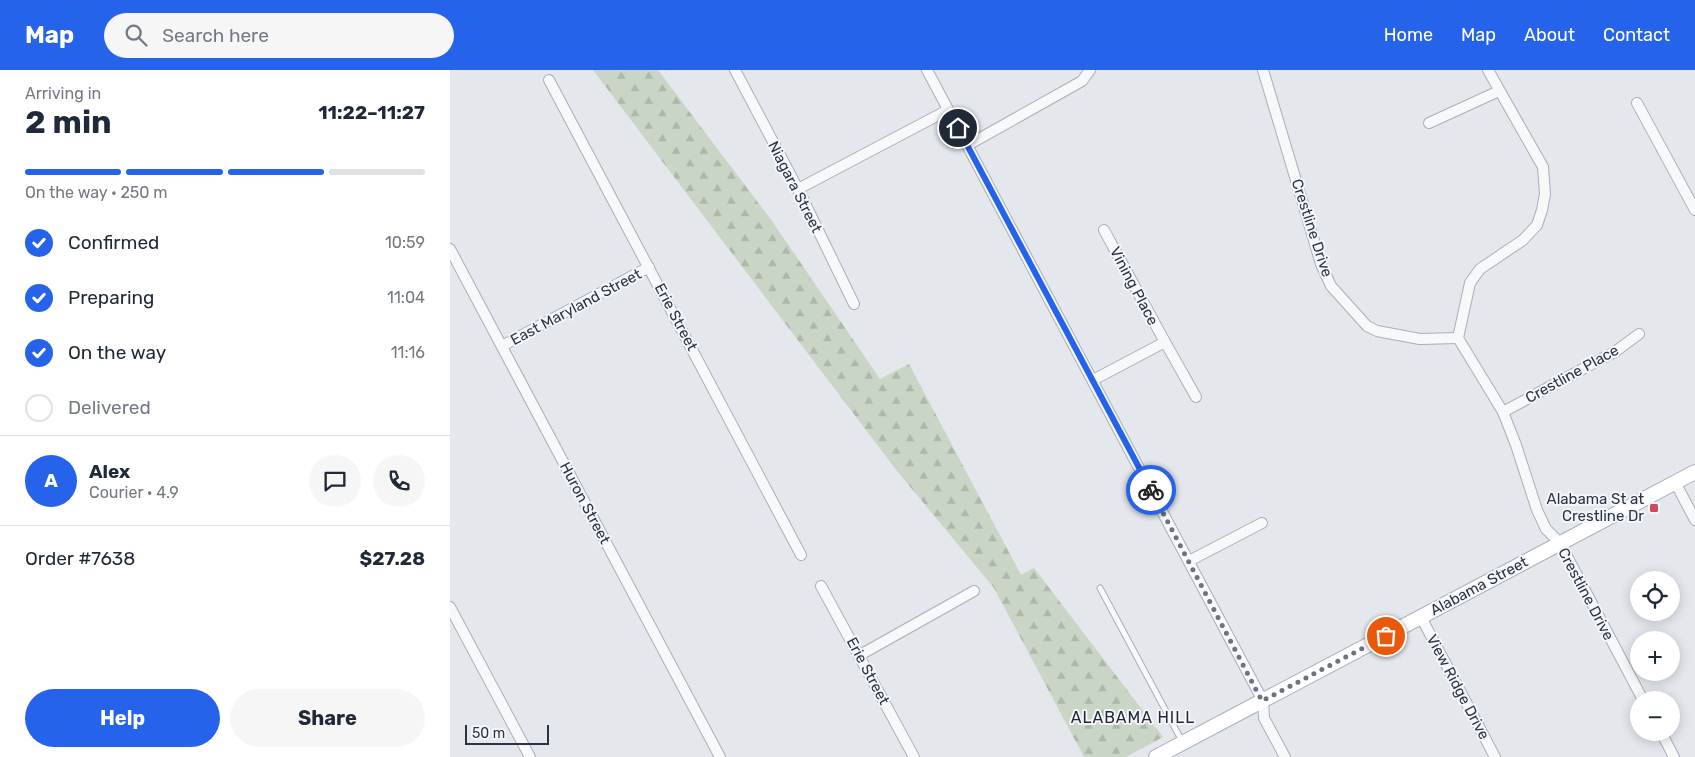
<!DOCTYPE html>
<meta charset="utf-8">
<style>
body{margin:0;font-family:Rubik,sans-serif;background:#f6f6f7;color:#1f2937;height:100vh;display:flex;flex-direction:column;font-size:19px;white-space:nowrap}
*{box-sizing:border-box;margin:0}
p{font-size:16px;color:#747a83}
.icon{flex:none;width:28px;height:28px;fill:none;stroke:currentColor;stroke-width:2;stroke-linecap:round;stroke-linejoin:round}
.map{position:relative;flex:1;overflow:hidden}
.details{display:flex;flex-direction:column;background:#fff;width:450px}
.details>*{flex:none}
.buttons{position:absolute;left:1180px;top:501px;display:grid;gap:10px}
.buttons a{display:grid;place-items:center;width:50px;height:50px;border-radius:50%;background:#fff;box-shadow:0 2px 12px #0003;font-size:25px}
.scale{position:absolute;left:15px;bottom:12px;width:84px;box-sizing:border-box;padding-left:5px;border:2px solid #2b3445;border-top:0;font-size:14px;line-height:18px;white-space:nowrap;color:#2b3445;-webkit-text-stroke:4px #f4f6f9;paint-order:stroke}
.pin{position:absolute;display:grid;place-items:center;width:42px;height:42px;color:#fff;margin:-21px;border:2px solid #fff;border-radius:50%;box-shadow:0 1px 5px #0007}
.courier{position:absolute;display:grid;place-items:center;width:50px;height:50px;margin:-25px;border:4px solid #2563eb;border-radius:50%;background:#fff;color:#222;box-shadow:0 1px 6px #0007}
.head em{font-style:normal;font-weight:700}
.head div{display:flex;flex-direction:column-reverse}
.head{display:flex;align-items:center;justify-content:space-between;height:85px;padding:0 25px}
h1{font-size:32px;font-weight:700;line-height:38px}
.bar{display:grid;grid-template-columns:repeat(4,1fr);gap:8px 5px;align-content:center;height:60px;padding:0 25px}
.bar i{height:6px;border-radius:4px;background:#e0e1e3}
.bar .on{background:#2563eb}
.bar p{grid-column:span 4}
.line{display:flex;align-items:center;gap:12px;padding:0 25px;border-top:1px solid #e0e1e3}
.line div{flex:1}
.round{display:grid;place-items:center;flex:none;width:52px;height:52px;border-radius:26px;background:#f6f6f7}
ol{padding:0 25px;list-style:none}
li{display:flex;align-items:center;gap:15px;height:55px}
li p{margin-inline-start:auto}
li .icon{padding:5px;border-radius:50%;background:#2563eb;color:#fff;stroke-width:4}
li:last-child{color:#747a83}
li i{width:28px;height:28px;border:2px solid #e0e1e3;border-radius:50%}
.button{display:flex;gap:10px;margin-top:auto;padding:10px 25px}
.button a{flex:1;height:58px;border-radius:30px;background:#2563eb;color:#fff;font-size:20px;font-weight:700;line-height:58px;text-align:center}
.button a+a{background:#f6f6f7;color:#1f2937}
header{display:flex;align-items:center;gap:30px;box-sizing:border-box;height:70px;padding:0 25px;background:#2563eb;color:#fff}
header strong{font-size:24px}
nav{display:flex;gap:28px;margin-inline-start:auto;font-size:18px}
.search{width:350px;height:45px;background:#f6f6f7;display:flex;align-items:center;gap:12px;box-sizing:border-box;padding:0 18px;border-radius:28px;color:#747a83;font-size:19px}
main{display:flex;flex:1;min-height:0}
.map>svg:first-child{display:block}
</style>
<header>
<strong>Map</strong>
<div class="search"><svg class="icon" aria-label="search" viewBox="0 0 24 24"><circle cx="10" cy="10" r="6"/><path d="M15 15l6 6"/></svg>Search here</div>
<nav><a>Home</a><a>Map</a><a>About</a><a>Contact</a></nav>
</header>
<main>
<section class="details">
<div class="head"><div><h1>2 min</h1><p>Arriving in</p></div><em>11:22–11:27</em></div>
<div class="bar"><i class="on"></i><i class="on"></i><i class="on"></i><i></i><p>On the way · 250 m</p></div>
<ol>
<li><svg class="icon" aria-label="check" viewBox="0 0 24 24"><path d="M5 12l5 5 9-10"/></svg>Confirmed<p>10:59</p></li>
<li><svg class="icon" aria-label="check" viewBox="0 0 24 24"><path d="M5 12l5 5 9-10"/></svg>Preparing<p>11:04</p></li>
<li><svg class="icon" aria-label="check" viewBox="0 0 24 24"><path d="M5 12l5 5 9-10"/></svg>On the way<p>11:16</p></li>
<li><i></i>Delivered</li>
</ol>
<div class="line" style="height:90px"><b class="round" style="background:#2563eb;color:#fff">A</b><div><b>Alex</b><p>Courier · 4.9</p></div><a class="round"><svg class="icon" aria-label="chat" viewBox="0 0 24 24"><path d="M4 5h16v11H9l-5 4z"/></svg></a><a class="round"><svg class="icon" aria-label="phone" viewBox="0 0 24 24"><path d="M5 4h4l2 5-3 2q2 4 5 5l2-3 5 2v4C11 20 4 13 5 4z"/></svg></a></div>
<div class="line" style="height:65px"><div>Order #7638</div><b>$27.28</b></div>
<div class="button"><a>Help</a><a>Share</a></div>
</section>
<div class="map">
<svg width="1245" height="687" viewBox="0 0 1245 687">
<defs>
<pattern id="forest-firs" width="22" height="20" patternUnits="userSpaceOnUse" patternTransform="scale(1.25)"><rect width="22" height="20" fill="#c9d6c5"/><path d="M5 1l3.5 6h-7zM16 11l3.5 6h-7z" fill="#adb8ab"/></pattern>
</defs>
<rect width="100%" height="100%" fill="#e4e7ec"/>
<path fill="url(#forest-firs)" d="M143,0H208L322,151L430,309L459,294L571,505L584,498L713,667L676,687H634L544,518L447,401Z"/>
<g fill="none" stroke-linecap="round" stroke-linejoin="round">
<defs>
<path id="service" d="M650,518L733,673"/>
<g id="minor">
<path d="M285,0L348,119L404,234"/>
<path d="M477,0L813,631L814,648L835,687"/>
<path d="M813,0L871,194L881,216L917,256L927,261L970,269L1008,268"/>
<path d="M99,10L351,485"/>
<path d="M1187,33L1245,140"/>
<path d="M979,53L1049,21"/>
<path d="M518,75L632,11L640,0"/>
<path d="M348,119L498,40"/>
<path d="M654,160L715,272L746,327"/>
<path d="M0,179L270,687"/>
<path d="M1008,268L1053,342L1066,375L1087,440L1096,459L1110,473L1193,630"/>
<path d="M1008,268L1020,213L1030,199L1073,170L1087,155L1092,140L1095,124L1093,97L1038,0"/>
<path d="M52,276L199,197"/>
<path d="M643,310L715,272"/>
<path d="M1053,342L1166,281L1189,264"/>
<path d="M1225,412L1245,450"/>
<path d="M739,491L812,453"/>
<path d="M371,516L464,687"/>
<path d="M0,537L80,687"/>
<path d="M971,547L1045,687"/>
<path d="M410,585L524,521"/>
<path d="M1211,662L1224,687"/>
</g>
<path id="secondary" d="M706,687L1245,402"/>
</defs>
<use href="#service" stroke="#a9aeb7" stroke-width="7"/>
<use href="#minor" stroke="#a9aeb7" stroke-width="12"/>
<use href="#secondary" stroke="#a9aeb7" stroke-width="16"/>
<use href="#service" stroke="#f7f8fa" stroke-width="5"/>
<use href="#minor" stroke="#f7f8fa" stroke-width="10"/>
<use href="#secondary" stroke="#fff" stroke-width="14"/>
</g>
<g fill="none" stroke-linecap="round" stroke-linejoin="round">
<path stroke="#6c737f" stroke-width="5" stroke-dasharray="0 9" d="M701,420L812,631L936,566"/>
<path stroke="#2563eb" stroke-width="6" d="M508,58L701,420"/>
</g>
<rect fill="#d1495b" stroke="#f4f6f9" stroke-width="2" x="1199" y="433" width="10" height="10" rx="2.5"/>
<g text-anchor="middle" dominant-baseline="central" stroke-width="4" stroke-linejoin="round" paint-order="stroke">
<g font-size="15" fill="#2b3445" stroke="#f4f6f9">
<text transform="translate(345 117) rotate(63)">Niagara Street</text>
<text transform="translate(862 158) rotate(72)">Crestline Drive</text>
<text transform="translate(684 216) rotate(62)">Vining Place</text>
<text transform="translate(126 237) rotate(-28)">East Maryland Street</text>
<text transform="translate(226 247) rotate(62)">Erie Street</text>
<text transform="translate(1122 304) rotate(-29)">Crestline Place</text>
<text transform="translate(135 433) rotate(62)">Huron Street</text>
<text transform="translate(1029 516) rotate(-28)">Alabama Street</text>
<text transform="translate(1136 524) rotate(62)">Crestline Drive</text>
<text transform="translate(418 601) rotate(62)">Erie Street</text>
<text transform="translate(1008 617) rotate(62)">View Ridge Drive</text>
</g>
<g font-size="15" fill="#2b3445" stroke="#f4f6f9" text-anchor="end">
<text x="1194" y="429">Alabama St at<tspan x="1194" dy="17">Crestline Dr</tspan></text>
</g>
<g font-size="16" letter-spacing="1" fill="#1d2536" stroke="#f4f6f9">
<text x="683" y="647">ALABAMA HILL</text>
</g>
</g>
</svg>
<div class="buttons">
<a><svg class="icon" aria-label="locate" viewBox="0 0 24 24"><circle cx="12" cy="12" r="6"/><path d="M12 2v4M12 18v4M2 12h4M18 12h4"/></svg></a>
<a>+</a>
<a>−</a>
</div>
<div class="scale">50 m</div>
<div class="pin" style="left:936px;top:566px;background:#ea580c"><svg class="icon" aria-label="bag" viewBox="0 0 24 24"><path d="M5 8h14l-1 12H6zM9 8a3 3 0 0 1 6 0"/></svg></div>
<div class="pin" style="left:508px;top:58px;background:#1f2937"><svg class="icon" aria-label="home" viewBox="0 0 24 24"><path d="M3 11l9-7 9 7M6 9v11h12V9"/></svg></div>
<div class="courier" style="left:701px;top:420px"><svg class="icon" aria-label="bike" viewBox="0 0 24 24"><circle cx="6" cy="16" r="4"/><circle cx="18" cy="16" r="4"/><path d="M6 16l4-8h5l3 8M10 8l3 8H6M13 5h3"/></svg></div>
</div>
</main>
